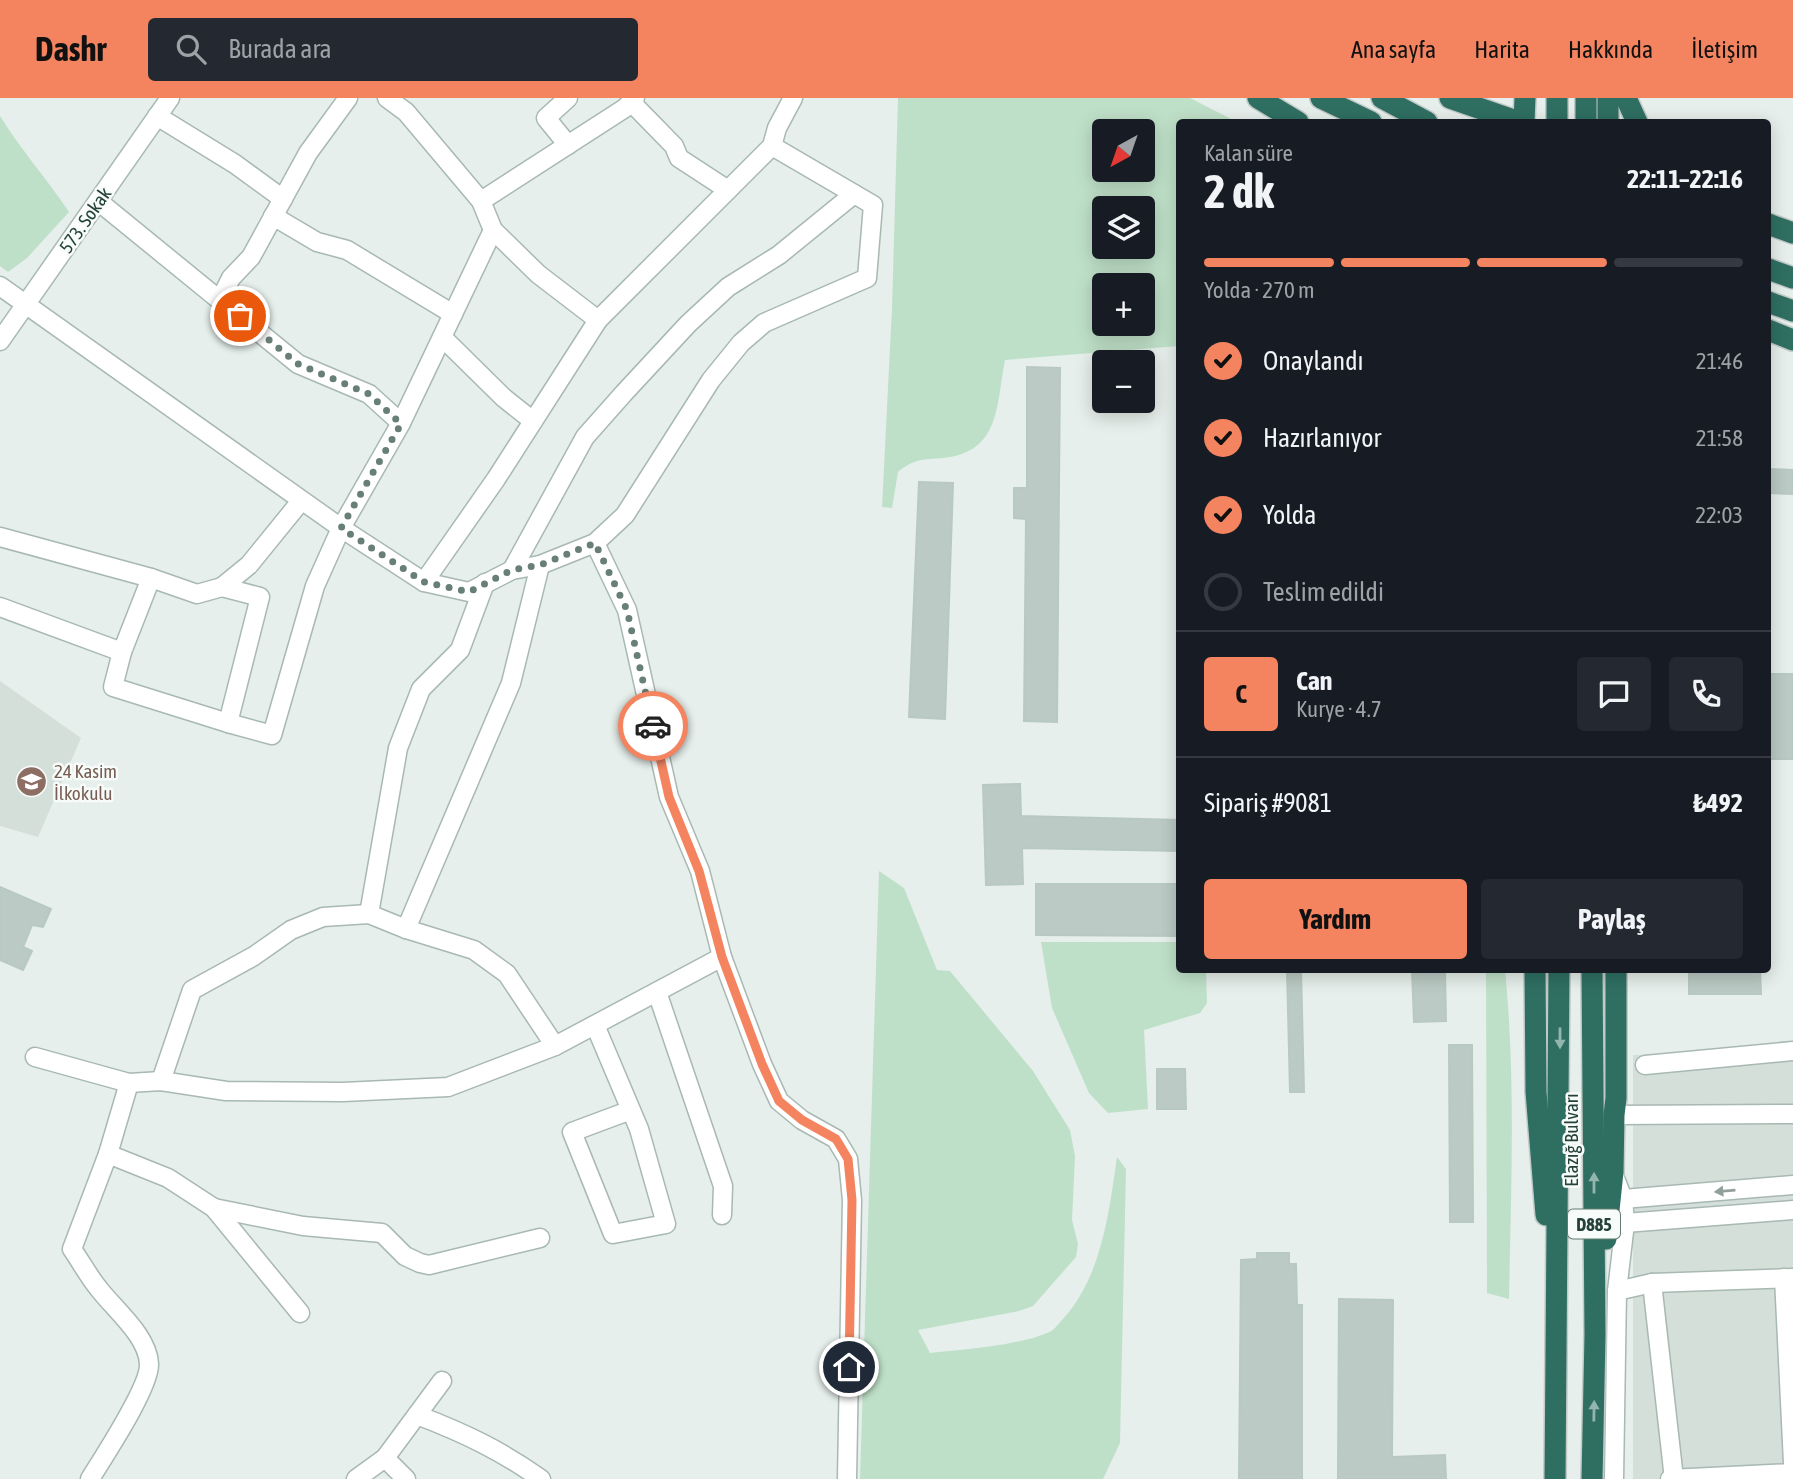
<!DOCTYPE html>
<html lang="tr">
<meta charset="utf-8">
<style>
body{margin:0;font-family:"Asap Condensed",sans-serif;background:#242831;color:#f1f3f6;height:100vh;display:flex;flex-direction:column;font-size:26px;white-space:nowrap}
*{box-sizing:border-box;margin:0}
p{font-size:23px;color:#9ea1a6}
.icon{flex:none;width:38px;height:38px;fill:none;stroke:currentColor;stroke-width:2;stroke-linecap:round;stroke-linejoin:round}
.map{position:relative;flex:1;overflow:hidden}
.sheet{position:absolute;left:1176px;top:21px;width:595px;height:854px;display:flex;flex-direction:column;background:#171b24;border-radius:7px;box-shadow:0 4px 18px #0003}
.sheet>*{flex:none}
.needle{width:46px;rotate:220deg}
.fabs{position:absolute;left:1092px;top:21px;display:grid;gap:14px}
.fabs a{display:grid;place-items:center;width:63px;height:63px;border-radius:7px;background:#171b24;box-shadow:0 4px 18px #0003;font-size:35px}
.pin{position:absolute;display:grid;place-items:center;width:60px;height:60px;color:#fff;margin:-30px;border:4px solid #fff;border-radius:50%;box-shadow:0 2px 7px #0007}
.courier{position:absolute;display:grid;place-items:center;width:70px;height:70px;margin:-35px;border:5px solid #f4845f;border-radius:50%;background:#fff;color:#222;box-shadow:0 2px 9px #0007}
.headline em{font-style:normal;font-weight:700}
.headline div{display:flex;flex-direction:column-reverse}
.headline{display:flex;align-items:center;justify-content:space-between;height:119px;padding:0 28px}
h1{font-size:46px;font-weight:700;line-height:52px}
.bar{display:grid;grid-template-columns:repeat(4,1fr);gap:10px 7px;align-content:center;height:84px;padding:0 28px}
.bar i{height:9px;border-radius:5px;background:#363941}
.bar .current{background:#f4845f}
.bar p{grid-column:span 4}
.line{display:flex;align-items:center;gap:18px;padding:0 28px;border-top:2px solid #363941}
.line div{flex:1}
.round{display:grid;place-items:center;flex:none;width:74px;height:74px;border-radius:7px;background:#242831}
ol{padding:0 28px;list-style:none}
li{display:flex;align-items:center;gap:21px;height:77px}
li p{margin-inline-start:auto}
li .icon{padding:7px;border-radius:50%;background:#f4845f;color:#111;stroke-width:4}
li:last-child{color:#9ea1a6}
li i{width:38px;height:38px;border:4px solid #363941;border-radius:50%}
.button{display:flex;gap:14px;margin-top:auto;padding:14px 28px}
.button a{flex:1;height:80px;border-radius:7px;background:#f4845f;color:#111;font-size:28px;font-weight:700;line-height:80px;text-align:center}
.button a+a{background:#242831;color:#f1f3f6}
header{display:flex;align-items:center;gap:42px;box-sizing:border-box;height:98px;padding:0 35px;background:#f4845f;color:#111}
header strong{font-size:33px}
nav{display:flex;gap:38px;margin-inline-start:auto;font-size:24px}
.search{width:490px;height:63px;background:#242831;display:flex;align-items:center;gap:18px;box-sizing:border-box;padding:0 24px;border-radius:7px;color:#9ea1a6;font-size:26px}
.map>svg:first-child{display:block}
</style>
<header>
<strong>Dashr</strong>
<div class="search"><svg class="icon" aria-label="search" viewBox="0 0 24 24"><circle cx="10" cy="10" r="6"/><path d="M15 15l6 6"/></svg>Burada ara</div>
<nav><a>Ana sayfa</a><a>Harita</a><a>Hakkında</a><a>İletişim</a></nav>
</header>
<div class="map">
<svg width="1793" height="1381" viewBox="0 0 1793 1381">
<rect width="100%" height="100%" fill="#e6efeb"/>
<g fill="#d4dfda">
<path d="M0,583L81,640L38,739L0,728Z"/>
<path d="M1793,954V1381H1633V957Z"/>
</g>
<g fill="#bfe0c8" fill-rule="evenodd">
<path d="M898,0H1190L1237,24H1180L1179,248L1005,262C996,307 1001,354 943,360C922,362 915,360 898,374L892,410L882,409L892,210ZM1143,33V72H1104V33ZM1143,110V149H1104V110ZM1104,187H1143V226H1104Z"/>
<path d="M0,18C21,52 47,81 69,114L27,160L8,174L0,168Z"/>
<path d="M879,773L904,790L937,872L950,873L1033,973L1070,1032L1075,1058L1072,1122L1078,1146L1076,1159L1033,1208L1019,1213L918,1232L930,1255C961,1252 1020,1247 1047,1235C1054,1233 1058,1226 1063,1221C1102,1178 1109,1114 1117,1059L1126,1071L1120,1345L1103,1381H860Z"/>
<path d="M1041,844H1179L1180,872H1206L1207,905L1200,915L1144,932L1148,1011L1108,1015L1089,995L1052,910Z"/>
<path d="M1486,872H1505C1516,981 1511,1091 1509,1201L1487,1195Z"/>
</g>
<g fill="#bbcac4" stroke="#b8c9c2" stroke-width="2">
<path d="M1027,269L1060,270L1057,624L1024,623L1026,421L1014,420V390H1027Z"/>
<path d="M1769,371L1793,372V396L1769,395Z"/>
<path d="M919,384L953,385L945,621L909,619Z"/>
<rect x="1768" y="576" width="25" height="85"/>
<path d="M1020,686L1021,718L1180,722V753L1022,750L1023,786L986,787L983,687Z"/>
<path d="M1036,786H1180V838L1036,837Z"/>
<path d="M0,789L51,811L43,829L32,827L23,849L32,853L23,872L0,862Z"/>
<path d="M1287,872H1301L1304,994H1290Z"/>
<path d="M1412,872H1445L1446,923L1414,924Z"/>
<path d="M1689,872H1760L1761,896H1689Z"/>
<path d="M1449,947H1472L1473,1124H1450Z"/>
<path d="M1157,971H1185L1186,1011H1157Z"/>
<path d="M1257,1155H1289V1166H1296L1297,1207H1302V1381H1239L1241,1162L1257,1161Z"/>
<path d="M1339,1201L1393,1202L1392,1359L1445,1357L1446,1381H1338Z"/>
</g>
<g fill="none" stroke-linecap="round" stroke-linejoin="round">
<defs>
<g id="street">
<path d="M387,0L406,14L481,103L493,132L538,176L598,222"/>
<path d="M631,4L674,48L679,60L728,92"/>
<path d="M157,18L235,66L283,101"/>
<path d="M568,47L546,20L568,0"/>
<path d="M98,103L298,266L369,296L401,325"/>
<path d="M481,103L625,10L635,0"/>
<path d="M273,118L317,144L347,152L453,216"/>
<path d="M0,188L341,430L424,484L469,494L512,472L540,467L595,445L625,417L711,282L741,245L764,225L867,180L873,107L772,48"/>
<path d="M220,202L231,180L251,159L308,55L348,0"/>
<path d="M442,239L504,300L533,323"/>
<path d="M0,243L170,0"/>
<path d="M0,439L151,480L197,496L222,489L249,467L301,403"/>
<path d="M595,445L627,512L669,699L700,773L722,859L762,966L779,1003L802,1022L836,1041L848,1061L852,1102L847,1381"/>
<path d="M512,472L585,339L624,295L688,226L728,189L779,157L854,96"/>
<path d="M151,480L122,554L113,589L228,625"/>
<path d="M424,484L496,381L598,222L772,48L777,30L793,0"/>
<path d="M222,489L260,499L228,625L272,637L315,488L341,430L401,325L493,132"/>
<path d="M0,509L122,554"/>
<path d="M369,816L398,650L421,591L460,552L485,485"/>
<path d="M406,831L511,585L540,467"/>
<path d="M657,894L723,1088L722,1117"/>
<path d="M595,927L639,1031L666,1126L613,1136L572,1034L631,1012"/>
<path d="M35,959L129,985L161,983L226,993L343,994L448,989L555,948L722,859"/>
<path d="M1645,967L1793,953"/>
<path d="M161,983L192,892L254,858L291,832L323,819L369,816L406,831L474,852L507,876L555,948"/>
<path d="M129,985L108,1056L168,1080L214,1110L300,1215"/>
<path d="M1614,1017L1793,1016"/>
<path d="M1613,1075L1623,1101L1625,1125L1617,1193L1614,1381"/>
<path d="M1623,1101L1793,1087"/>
<path d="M214,1110L303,1128L382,1135L405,1158L420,1165L429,1167L540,1140"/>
<path d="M1625,1125L1793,1112"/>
<path d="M1784,1180L1793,1365"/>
<path d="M1652,1185L1674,1381"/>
<path d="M1617,1193L1652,1185L1793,1180"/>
<path d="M417,1317C464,1335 500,1352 541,1381"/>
<path d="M385,1360L406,1381"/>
<path d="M90,1381C104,1358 150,1289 149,1266C148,1238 115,1212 99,1191C89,1179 81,1164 72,1151L108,1056"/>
<path d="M356,1381L385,1360L442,1283"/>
<path d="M1670,1381L1793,1375"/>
</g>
<g id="highway">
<path d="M1258,0L1298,24"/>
<path d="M1321,0L1371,24"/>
<path d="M1382,0L1427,24"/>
<path d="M1450,0L1519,24"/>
<path d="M1557,0V24"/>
<path d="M1608,0V24"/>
<path d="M1626,0L1637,24"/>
<path d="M1524,24L1525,0"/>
<path d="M1586,24V0"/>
<path d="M1768,126L1793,135"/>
<path d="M1768,171L1793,180"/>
<path d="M1768,204L1793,213"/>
<path d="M1768,232L1793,242"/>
<path d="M1535,872L1536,994L1546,1117"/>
<path d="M1592,872L1595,1237L1592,1381"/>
<path d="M1606,1141L1613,1074L1614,1017L1616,1000V872"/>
<path d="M1555,1381L1559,872"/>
</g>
</defs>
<use href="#street" stroke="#a8b8b2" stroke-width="21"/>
<use href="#highway" stroke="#c2cac8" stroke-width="24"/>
<use href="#street" stroke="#fff" stroke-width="18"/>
<use href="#highway" stroke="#2f6f62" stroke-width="21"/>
</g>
<defs><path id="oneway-solid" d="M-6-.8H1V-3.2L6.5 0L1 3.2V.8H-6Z" transform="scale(1.75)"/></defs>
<g fill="#93b5ae">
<use href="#oneway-solid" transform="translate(1560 940) rotate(90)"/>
<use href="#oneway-solid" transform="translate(1594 1085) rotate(-90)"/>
<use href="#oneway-solid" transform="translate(1594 1313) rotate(-89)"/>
</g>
<use fill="#92a09c" href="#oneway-solid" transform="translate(1725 1093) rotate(175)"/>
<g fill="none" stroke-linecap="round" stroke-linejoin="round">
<path stroke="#687f78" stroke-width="7" stroke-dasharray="0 12.6" d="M240,218L298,266L369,296L401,326L341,430L424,484L469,494L512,472L540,467L595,445L627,512L653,628"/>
<path stroke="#f4845f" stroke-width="9" d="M653,628L669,699L699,773L722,859L762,966L779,1003L802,1022L836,1041L848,1061L852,1102L849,1269"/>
</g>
<defs>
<symbol id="school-disc" viewBox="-11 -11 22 22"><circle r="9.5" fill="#8d6e63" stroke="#f7fbf9"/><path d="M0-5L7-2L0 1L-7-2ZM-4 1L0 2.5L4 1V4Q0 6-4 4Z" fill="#fff"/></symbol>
</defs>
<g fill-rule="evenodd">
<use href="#school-disc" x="14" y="666" width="35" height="35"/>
</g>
<g text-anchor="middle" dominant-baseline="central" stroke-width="5" stroke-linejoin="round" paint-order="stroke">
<rect fill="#f7fbf9" stroke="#637a73" stroke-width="2" x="1568" y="1111.5" width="52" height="29" rx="5"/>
<g font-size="18" font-weight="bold" fill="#24423a">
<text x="1594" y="1126">D885</text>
</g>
<g font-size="19" fill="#24423a" stroke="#f7fbf9">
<text transform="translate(85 122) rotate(-55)">573. Sokak</text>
<text transform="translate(1571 1042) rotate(-90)">Elazığ Bulvarı</text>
</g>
<g font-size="19" fill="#785e54" stroke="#f7fbf9" text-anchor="start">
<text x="54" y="673">24 Kasim<tspan x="54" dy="22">İlkokulu</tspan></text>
</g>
</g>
</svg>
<div class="fabs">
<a><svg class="needle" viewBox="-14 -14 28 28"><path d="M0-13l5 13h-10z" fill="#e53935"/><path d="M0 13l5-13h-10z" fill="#9ea1a6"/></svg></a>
<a><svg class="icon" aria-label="layers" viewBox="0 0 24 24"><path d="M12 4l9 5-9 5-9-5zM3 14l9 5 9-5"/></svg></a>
<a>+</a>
<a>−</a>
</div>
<div class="pin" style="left:240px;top:218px;background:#ea580c"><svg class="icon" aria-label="bag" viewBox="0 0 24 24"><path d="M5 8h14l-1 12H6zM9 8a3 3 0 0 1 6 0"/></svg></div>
<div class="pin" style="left:849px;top:1269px;background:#1f2937"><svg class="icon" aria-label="home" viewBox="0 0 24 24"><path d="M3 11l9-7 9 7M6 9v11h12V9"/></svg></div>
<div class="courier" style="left:653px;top:628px"><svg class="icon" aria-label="car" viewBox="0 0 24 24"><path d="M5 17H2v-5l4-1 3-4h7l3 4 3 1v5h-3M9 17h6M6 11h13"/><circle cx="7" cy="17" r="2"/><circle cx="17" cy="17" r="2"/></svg></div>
<section class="sheet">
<div class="headline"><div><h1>2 dk</h1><p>Kalan süre</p></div><em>22:11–22:16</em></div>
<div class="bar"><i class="current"></i><i class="current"></i><i class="current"></i><i></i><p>Yolda · 270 m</p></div>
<ol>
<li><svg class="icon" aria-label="check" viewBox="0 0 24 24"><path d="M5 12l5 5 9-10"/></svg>Onaylandı<p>21:46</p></li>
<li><svg class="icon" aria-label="check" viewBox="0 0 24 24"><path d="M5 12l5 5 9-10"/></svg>Hazırlanıyor<p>21:58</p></li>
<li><svg class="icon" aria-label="check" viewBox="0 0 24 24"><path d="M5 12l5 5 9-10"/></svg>Yolda<p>22:03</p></li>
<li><i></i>Teslim edildi</li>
</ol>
<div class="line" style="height:126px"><b class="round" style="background:#f4845f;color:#111">C</b><div><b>Can</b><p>Kurye · 4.7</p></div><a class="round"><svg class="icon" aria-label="chat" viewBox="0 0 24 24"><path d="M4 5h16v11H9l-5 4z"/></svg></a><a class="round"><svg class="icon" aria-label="phone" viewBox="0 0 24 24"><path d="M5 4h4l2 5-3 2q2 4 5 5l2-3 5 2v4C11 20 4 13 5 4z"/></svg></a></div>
<div class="line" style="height:91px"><div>Sipariş #9081</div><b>₺492</b></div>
<div class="button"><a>Yardım</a><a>Paylaş</a></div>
</section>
</div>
